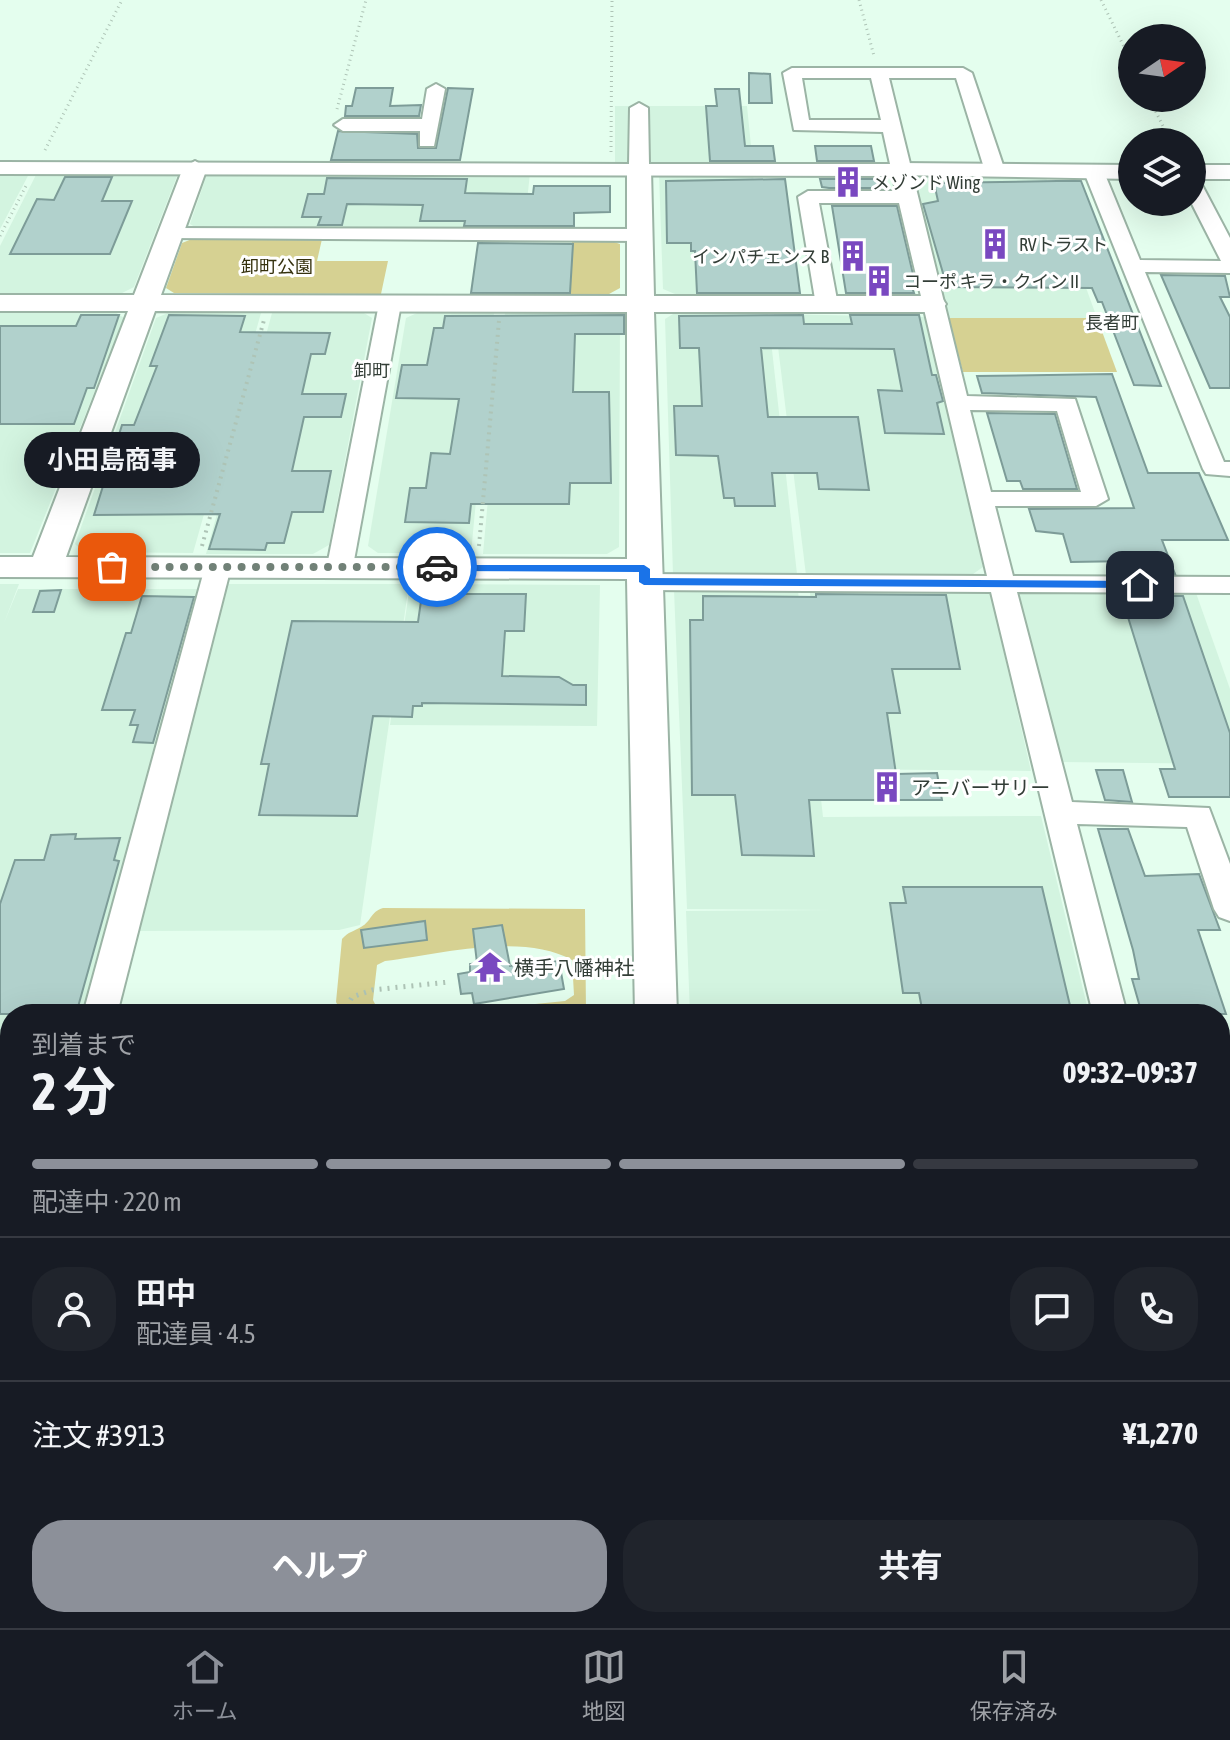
<!DOCTYPE html>
<html lang="ja">
<meta charset="utf-8">
<style>
body{margin:0;font-family:"Asap Condensed","Noto Sans JP",sans-serif;background:#20242c;color:#f1f3f6;height:100vh;display:flex;flex-direction:column;font-size:30px;white-space:nowrap}
*{box-sizing:border-box;margin:0}
p{font-size:26px;color:#9ea1a6}
.icon{flex:none;width:44px;height:44px;fill:none;stroke:currentColor;stroke-width:2;stroke-linecap:round;stroke-linejoin:round}
.map{position:relative;flex:1;overflow:hidden}
.panel{position:absolute;left:0px;top:1004px;width:1230px;height:624px;display:flex;flex-direction:column;background:#171b24;border-radius:32px 32px 0 0;box-shadow:0 8px 32px #0002}
.panel>*{flex:none}
.needle{width:52px;rotate:77deg}
.buttons{position:absolute;left:1118px;top:24px;display:grid;gap:16px}
.buttons a{display:grid;place-items:center;width:88px;height:88px;border-radius:50%;background:#171b24;box-shadow:0 8px 32px #0002;font-size:40px}
.pin{position:absolute;display:grid;place-items:center;width:68px;height:68px;color:#fff;margin:-34px;border-radius:16px;box-shadow:0 4px 12px #0006}
.courier{position:absolute;display:grid;place-items:center;width:80px;height:80px;margin:-40px;border:6px solid #1a73e8;border-radius:50%;background:#fff;color:#222;box-shadow:0 2px 10px #0007}
.bubble{position:absolute;height:56px;border-radius:28px;background:#171b24;box-shadow:0 8px 32px #0002;font-size:26px;font-weight:700;line-height:56px;text-align:center}
.summary em{font-style:normal;font-weight:700}
.summary div{display:flex;flex-direction:column-reverse}
.summary{display:flex;align-items:center;justify-content:space-between;height:136px;padding:0 32px}
h1{font-size:52px;font-weight:700;line-height:60px}
.bar{display:grid;grid-template-columns:repeat(4,1fr);gap:12px 8px;align-content:center;height:96px;padding:0 32px}
.bar i{height:10px;border-radius:6px;background:#363941}
.bar .on{background:#8c9099}
.bar p{grid-column:span 4}
.line{display:flex;align-items:center;gap:20px;padding:0 32px;border-top:2px solid #363941}
.line div{flex:1}
.round{display:grid;place-items:center;flex:none;width:84px;height:84px;border-radius:32px;background:#20242c}
.cta{display:flex;gap:16px;margin-top:auto;padding:16px 32px}
.cta a{flex:1;height:92px;border-radius:32px;background:#8c9099;color:#fff;font-size:32px;font-weight:700;line-height:92px;text-align:center}
.cta a+a{background:#20242c;color:#f1f3f6}
.dock{display:flex;justify-content:space-around;align-items:center;height:112px;border-top:2px solid #363941;background:#171b24;font-size:22px;color:#9ea1a6}
.dock a{display:grid;justify-items:center;gap:4px}
.dock .on{color:#8c9099}
.map>svg:first-child{display:block}
</style>
<div class="map">
<svg width="1230" height="1628" viewBox="0 0 1230 1628">
<rect width="100%" height="100%" fill="#e4feee"/>
<g fill="#d3f4e0">
<path d="M615,106H747L753,166H615Z"/>
<path d="M38,171H179L134,287L122,293H0V246Z"/>
<path d="M0,172H30L0,229Z"/>
<path d="M530,173L524,229H198L190,224L207,174Z"/>
<path d="M659,174H753L766,294H675L663,289Z"/>
<path d="M924,175H1045L1097,318H948L913,179Z"/>
<path d="M0,312H115L124,318L30,553H0Z"/>
<path d="M168,313H261L193,553L84,552L75,544L156,318Z"/>
<path d="M272,313H364L372,318L329,545L313,554H206Z"/>
<path d="M417,313H494L471,553H378L368,546L406,318Z"/>
<path d="M505,313H610L620,319L619,547L607,554H483Z"/>
<path d="M673,314H768L797,574L673,575L665,319Z"/>
<path d="M774,314L925,317L983,567L973,574L806,575Z"/>
<path d="M0,584H19L4,623L18,589H201L87,1014H10V1041H0Z"/>
<path d="M227,584H409L360,925L339,930L134,931Z"/>
<path d="M410,584L600,585L597,726L390,725Z"/>
<path d="M674,590L798,591L823,817L1041,816L1089,1014H690L686,911L833,910L687,909Z"/>
<path d="M990,592L1031,771L828,769L810,593Z"/>
<path d="M1017,592L1196,593L1230,689V764L1061,762Z"/>
<path d="M0,1043L10,1044V1366L0,1406Z"/>
<path d="M10,1419V1618H270L269,1628H0V1458Z"/>
</g>
<g fill="#d6d192">
<path d="M192,239H322L317,261H388L381,294L174,293L166,288L182,243Z"/>
<path d="M572,241H611L620,244V288L609,294H551L552,280L572,247Z"/>
<path d="M948,318H1097L1117,372H963Z"/>
<path d="M383,908L585,909L586,1014H434L565,1001L574,995L572,960C523,932 440,954 385,961L377,965L373,1000L377,1008L393,1014H342L336,1002L342,939C349,931 353,932 361,927C372,921 370,912 383,908Z"/>
</g>
<g fill="#b1d1cc" stroke="#7d9c98" stroke-width="2">
<path d="M749,73L770,74L772,103H749Z"/>
<path d="M356,88H393L390,106L421,105L419,116H345L346,106H352Z"/>
<path d="M448,88L473,89L460,160H331L338,131L417,134L418,148H436Z"/>
<path d="M715,89H739L745,146H773L775,161H710L706,106H717Z"/>
<path d="M815,146H871L874,161H817Z"/>
<path d="M65,177H112L102,201H132L110,254H10L37,199L54,200Z"/>
<path d="M327,178L467,179L465,193L533,194L534,186H610V212L574,213V226H464L465,221H420L423,205L347,204L342,225H318L321,217H302L308,194H324Z"/>
<path d="M785,179L800,293H697L695,251H691V243H667L666,181Z"/>
<path d="M820,179H879L881,188H829L822,187Z"/>
<path d="M1057,181H1081L1161,386L1134,385L1102,302H1098L1092,288L947,287L923,204L938,201L934,183Z"/>
<path d="M832,206H897L916,287H912L914,293H846Z"/>
<path d="M478,243L573,244L570,293H471Z"/>
<path d="M1161,275L1225,276L1230,297H1220L1230,317V388H1210Z"/>
<path d="M81,315H119L94,388H87L74,424H0V326H76Z"/>
<path d="M169,315L245,316L240,332L330,333L325,354H311L302,394H346L341,417H304L292,471H331L323,512H292L284,543H267L265,550L209,549L220,514L94,515L122,425H134L157,366H150Z"/>
<path d="M624,315V334H575L573,392H609L611,483H570L569,504H471L469,523L405,522L410,488H426L431,453L450,454L459,399L396,398L402,365H427L434,328H443L445,316Z"/>
<path d="M803,315L804,324H852L850,315H919L932,375H936L943,401L937,403L944,434L885,433L878,390L902,391L894,349L761,348L768,417H858L869,490L819,489L817,473H772L775,506H735L734,498H724L718,456L676,455L674,406H702L699,348H680L679,316Z"/>
<path d="M1112,374L1148,473H1199L1228,540H1162L1175,574H1136L1131,561L1071,562L1063,534L1036,531L1029,509L1134,508L1096,397L982,393L977,376Z"/>
<path d="M987,413L1055,414L1077,489H1023L1020,481H1007Z"/>
<path d="M61,590L54,612H33L40,591Z"/>
<path d="M422,594H526L524,631H505L502,676L559,677L573,685H586V705L422,703V706H413L412,717L373,716L357,816L259,815L269,764H261L292,621L418,622Z"/>
<path d="M816,594L946,595L960,669H892L900,713H887L896,774L937,773L942,800H809L814,856L742,855L735,795H692L690,620H703V596L816,597Z"/>
<path d="M142,596L194,597L153,743L133,742L138,725H130L135,710H102L126,633H131Z"/>
<path d="M1146,596H1183L1230,733V797H1169L1160,769H1175L1123,601H1148Z"/>
<path d="M1096,770H1123L1132,802L1105,800Z"/>
<path d="M1098,829H1128L1145,876L1199,874L1220,930H1198L1226,1014H1142L1132,979H1139L1133,950Z"/>
<path d="M76,834L75,839L120,838L114,860L119,861L76,1014H0V904L15,860H44L51,835Z"/>
<path d="M903,887H1042L1072,1014H923L919,993H903L890,903H906Z"/>
<path d="M425,921L427,940L364,948L361,930Z"/>
<path d="M502,925L510,966L559,961L564,989L474,1004L472,993L461,994L458,974L470,972V964L477,963L473,929Z"/>
</g>
<g fill="none" stroke-linecap="round" stroke-linejoin="round">
<defs>
<g id="minor">
<path d="M792,68H963L972,73L1005,171L1002,175H988L985,171L956,78H889L967,396L1075,399L1108,499L1096,506H995L1013,576L1230,577V593L1017,592L1072,802L1209,808L1230,864V921L1219,917L1214,909L1187,827L1077,824L1127,1014H1093L991,592L644,590L635,588L631,582L635,576L644,574L987,576L899,203H819L838,305L827,311L816,305L798,197L808,191H896L893,176L0,174V162L629,164L630,108L639,103L648,108L649,164H890L883,132L794,130L783,73ZM802,78H871L881,120H809ZM970,410L1057,411L1081,492H991Z"/>
<path d="M436,84L445,89L434,146H420V131H343L334,125L343,119H422L427,89Z"/>
<path d="M1094,166L1104,172L1140,260L1221,261L1191,202L1192,179L1202,185L1230,238V273L1145,272L1224,462H1230V476L1206,474L1203,469L1084,172Z"/>
<path d="M172,228L642,229L652,235L642,241L165,238L162,234L165,230Z"/>
<path d="M390,298L401,304L353,566L349,572H331L327,566L379,304Z"/>
<path d="M218,559L227,561L231,567L117,1014H83L205,567L209,561Z"/>
<rect x="1220" y="1054" width="10" height="28"/>
<path d="M10,1338V1409L0,1413V1342Z"/>
<path d="M1230,1364V1402L1220,1405V1367Z"/>
<path d="M1220,1434L1230,1438V1515L1220,1510Z"/>
</g>
<g id="tertiary">
<path d="M195,161L207,168L161,295L627,296V169L639,162L651,169L654,296H932L942,298L946,304L942,310L932,312H654L677,1014H635L627,579L0,577V557H33L128,311H0V295H134L183,168ZM155,311L627,312V559L66,557Z"/>
<path d="M900,163L1132,165V179L891,175L888,170Z"/>
<rect x="1192" y="165" width="38" height="14"/>
<rect x="642" y="1618" width="56" height="10"/>
</g>
<g id="trunk">
<path d="M1230,1493V1555L1220,1558V1496Z"/>
<path d="M1230,1559V1623L1220,1626L1202,1618H1220V1562Z"/>
<path d="M831,1618H925L921,1628H827Z"/>
<path d="M1065,1618H1162L1158,1628H1061Z"/>
</g>
</defs>
<use href="#minor" stroke="#9bb4a5" stroke-width="4"/>
<use href="#tertiary" stroke="#9bb4a5" stroke-width="4"/>
<use href="#trunk" stroke="#fff" stroke-width="4"/>
<g stroke="#aec4b6" stroke-width="3" stroke-dasharray="1 4" stroke-linecap="butt">
<path d="M859,0L874,56"/>
<path d="M1101,0L1132,63"/>
<path d="M1149,98L1171,142"/>
<path d="M337,109L366,0"/>
<path d="M45,150L122,0"/>
<path d="M611,152L612,0"/>
<path d="M0,236L27,184"/>
</g>
<g stroke="#aec4b6" stroke-width="4" stroke-dasharray="2 5" stroke-linecap="butt">
<path d="M202,546L264,320"/>
<path d="M479,546L499,321"/>
</g>
<path stroke="#aec4b6" stroke-width="5" stroke-dasharray="2 6" stroke-linecap="butt" d="M343,1014L352,997L372,990L449,982"/>
<g stroke="#aec4b6" stroke-width="6" stroke-dasharray="3 8" stroke-linecap="butt">
<path d="M772,1618L775,1628"/>
<path d="M282,1628L283,1618"/>
<path d="M733,1628L765,1618"/>
</g>
<use href="#minor" fill="#fff" fill-rule="evenodd"/>
<use href="#tertiary" fill="#fff" fill-rule="evenodd"/>
<use href="#trunk" fill="#b8ee82" fill-rule="evenodd"/>
</g>
<path fill="#1a73e8" d="M433,565H644L650,569V578L1140,581L1146,585L1140,588L644,585L639,582V572L437,571Z"/>
<g fill="none" stroke-linecap="round" stroke-linejoin="round">
<path stroke="#718177" stroke-width="8" stroke-dasharray="0 14.4" d="M112,567H437"/>
</g>
<defs>
<symbol id="building-bare" viewBox="-9 -9 18 18"><path d="M-4-6H4V6H1V3H-1V6H-4ZM-2.5-4.3h1.7v1.8h-1.7ZM.8-4.3h1.7v1.8H.8ZM-2.5-1h1.7V.8h-1.7ZM.8-1h1.7V.8H.8Z" fill="#7948c0" stroke="#fff" stroke-width="2.5" paint-order="stroke"/></symbol>
<symbol id="temple-bare" viewBox="-9 -9 18 18"><path d="M0-6L5-2H3V0L6.5 2.5H4V6H1.5V3h-3V6H-4V2.5H-6.5L-3 0V-2H-5Z" fill="#7948c0" stroke="#fff" stroke-width="2.5" paint-order="stroke"/></symbol>
</defs>
<g fill-rule="evenodd">
<use href="#building-bare" x="826" y="160" width="44" height="44"/>
<use href="#building-bare" x="973" y="222" width="44" height="44"/>
<use href="#building-bare" x="831" y="234" width="44" height="44"/>
<use href="#building-bare" x="857" y="259" width="44" height="44"/>
<use href="#building-bare" x="865" y="765" width="44" height="44"/>
<use href="#temple-bare" x="468" y="945" width="44" height="44"/>
</g>
<g text-anchor="middle" dominant-baseline="central" stroke-width="6" stroke-linejoin="round" paint-order="stroke">
<g font-size="18" fill="#333e37" stroke="#fff" text-anchor="start">
<text x="872" y="182">メゾンド Wing</text>
<text x="1019" y="244">RVトラスト</text>
<text x="829" y="256" text-anchor="end">インパチェンス B</text>
<text x="903" y="281">コーポ キラ・クイン II</text>
</g>
<g font-size="18" fill="#35310e" stroke="#fff">
<text x="277" y="266">卸町公園</text>
</g>
<g font-size="18" fill="#333e37" stroke="#fff">
<text x="1112" y="322">長者町</text>
<text x="372" y="370">卸町</text>
</g>
<g font-size="20" fill="#333e37" stroke="#fff" text-anchor="start">
<text x="911" y="787">アニバーサリー</text>
<text x="514" y="967">横手八幡神社</text>
</g>
</g>
</svg>
<div class="buttons">
<a><svg class="needle" viewBox="-14 -14 28 28"><path d="M0-13l5 13h-10z" fill="#e53935"/><path d="M0 13l5-13h-10z" fill="#9ea1a6"/></svg></a>
<a><svg class="icon" aria-label="layers" viewBox="0 0 24 24"><path d="M12 4l9 5-9 5-9-5zM3 14l9 5 9-5"/></svg></a>
</div>
<div class="pin" style="left:112px;top:567px;background:#ea580c"><svg class="icon" aria-label="bag" viewBox="0 0 24 24"><path d="M5 8h14l-1 12H6zM9 8a3 3 0 0 1 6 0"/></svg></div>
<div class="pin" style="left:1140px;top:585px;background:#1f2937"><svg class="icon" aria-label="home" viewBox="0 0 24 24"><path d="M3 11l9-7 9 7M6 9v11h12V9"/></svg></div>
<div class="courier" style="left:437px;top:567px"><svg class="icon" aria-label="car" viewBox="0 0 24 24"><path d="M5 17H2v-5l4-1 3-4h7l3 4 3 1v5h-3M9 17h6M6 11h13"/><circle cx="7" cy="17" r="2"/><circle cx="17" cy="17" r="2"/></svg></div>
<div class="bubble" style="left:24px;top:432px;width:176px">小田島商事</div>
<section class="panel">
<div class="summary"><div><h1>2 分</h1><p>到着まで</p></div><em>09:32–09:37</em></div>
<div class="bar"><i class="on"></i><i class="on"></i><i class="on"></i><i></i><p>配達中 · 220 m</p></div>
<div class="line" style="height:144px"><a class="round"><svg class="icon" aria-label="person" viewBox="0 0 24 24"><circle cx="12" cy="8" r="4"/><path d="M4 21q1-7 8-7t8 7"/></svg></a><div><b>田中</b><p>配達員 · 4.5</p></div><a class="round"><svg class="icon" aria-label="chat" viewBox="0 0 24 24"><path d="M4 5h16v11H9l-5 4z"/></svg></a><a class="round"><svg class="icon" aria-label="phone" viewBox="0 0 24 24"><path d="M5 4h4l2 5-3 2q2 4 5 5l2-3 5 2v4C11 20 4 13 5 4z"/></svg></a></div>
<div class="line" style="height:104px"><div>注文 #3913</div><b>¥1,270</b></div>
<div class="cta"><a>ヘルプ</a><a>共有</a></div>
</section>
</div>
<nav class="dock">
<a class="on"><svg class="icon" aria-label="home" viewBox="0 0 24 24"><path d="M3 11l9-7 9 7M6 9v11h12V9"/></svg>ホーム</a>
<a><svg class="icon" aria-label="map" viewBox="0 0 24 24"><path d="M3 6l6-2 6 2 6-2v14l-6 2-6-2-6 2zM9 4v14M15 6v14"/></svg>地図</a>
<a><svg class="icon" aria-label="saved" viewBox="0 0 24 24"><path d="M7 4h10v16l-5-4-5 4z"/></svg>保存済み</a>
</nav>
